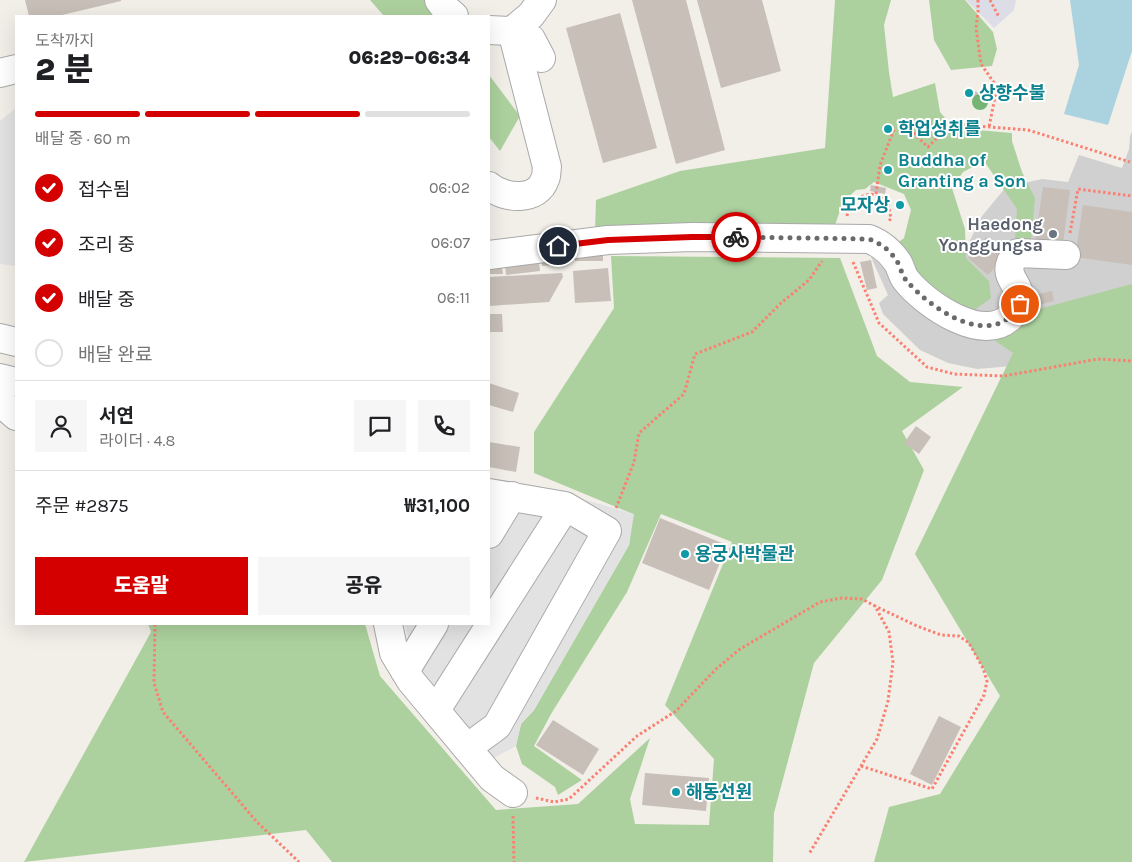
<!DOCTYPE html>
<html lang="ko">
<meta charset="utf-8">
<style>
body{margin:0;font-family:Karla,"Noto Sans KR",sans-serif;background:#f6f6f6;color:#202124;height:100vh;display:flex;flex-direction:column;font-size:19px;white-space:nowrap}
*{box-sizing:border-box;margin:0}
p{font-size:16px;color:#757577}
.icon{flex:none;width:28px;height:28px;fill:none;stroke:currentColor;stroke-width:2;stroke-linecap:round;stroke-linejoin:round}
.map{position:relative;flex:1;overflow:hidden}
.panel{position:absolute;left:15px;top:15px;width:475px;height:610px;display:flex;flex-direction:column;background:#fff;border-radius:0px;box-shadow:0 5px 20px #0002}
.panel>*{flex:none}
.pin{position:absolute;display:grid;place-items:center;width:42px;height:42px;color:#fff;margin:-21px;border:2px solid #fff;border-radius:50%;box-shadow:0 1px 5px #0007}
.courier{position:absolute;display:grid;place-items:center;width:50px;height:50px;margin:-25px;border:4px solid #d40000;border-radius:50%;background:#fff;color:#222;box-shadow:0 1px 6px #0007}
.head em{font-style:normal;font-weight:800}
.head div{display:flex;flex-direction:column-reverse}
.head{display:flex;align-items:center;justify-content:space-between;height:85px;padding:0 20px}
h1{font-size:32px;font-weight:800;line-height:38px}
.bar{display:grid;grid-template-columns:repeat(4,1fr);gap:8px 5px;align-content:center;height:60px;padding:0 20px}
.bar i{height:6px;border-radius:4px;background:#e0e0e0}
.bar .selected{background:#d40000}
.bar p{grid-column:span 4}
.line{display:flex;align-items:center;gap:12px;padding:0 20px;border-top:1px solid #e0e0e0}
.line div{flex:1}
.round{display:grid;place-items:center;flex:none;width:52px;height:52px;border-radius:0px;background:#f6f6f6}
ol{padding:0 20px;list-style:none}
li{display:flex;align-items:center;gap:15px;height:55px}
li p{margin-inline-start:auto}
li .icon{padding:5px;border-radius:50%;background:#d40000;color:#fff;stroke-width:4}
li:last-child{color:#757577}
li i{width:28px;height:28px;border:2px solid #e0e0e0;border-radius:50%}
.action{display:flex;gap:10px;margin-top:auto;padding:10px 20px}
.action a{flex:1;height:58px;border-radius:0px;background:#d40000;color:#fff;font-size:20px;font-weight:800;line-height:58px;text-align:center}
.action a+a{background:#f6f6f6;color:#202124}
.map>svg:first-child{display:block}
</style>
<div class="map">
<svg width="1132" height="862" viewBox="0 0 1132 862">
<rect width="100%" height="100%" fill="#f2efe9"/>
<path fill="#d0d0d0" d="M1132,132V356L977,369L948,363L920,350L883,314L879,303L888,295L871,257L881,251L957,267L982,216L1006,187L1042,179L1068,182L1079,155L1122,168L1129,149L1130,136Z"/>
<g fill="#add19e">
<path d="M370,0H434L446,16H384Z"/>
<path d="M835,0H891L884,25L889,72L893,97L935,83L940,112L954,128L1012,133V141L1022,172L1035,198L1031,241L1015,239L1017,209L984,161L963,172L952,188L965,229L966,258L989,281L991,298L973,311L940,307L891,248L904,238L911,210L904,194L874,182L865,189L856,190L843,202L833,231L595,232L596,200L680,171L825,148Z"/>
<path d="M929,0H965L993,32L997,49L992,66L951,70L934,40Z"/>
<path d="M489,75L520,116L500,151L489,137Z"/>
<path d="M611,256L840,258L877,356L910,382L963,387L902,431L924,470L882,580L814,663L774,813L773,862H332L306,830L24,862L151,632L148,624H365L380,676L496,810L578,804L650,738L630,799L635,824L709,825L714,759L665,705L732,542L661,514L627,592L551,714L534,746L582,780L558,795L555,787L522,764L516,746L521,724L534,710L629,545L633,514L534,473V432L614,308Z"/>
<path d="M1132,284V862H874L889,807L940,794L1000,696L915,554L1013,353L991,338L996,329L1031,311Z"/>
</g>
<g fill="#e2e2e2">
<path d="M16,108V266L0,264V121Z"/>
<path d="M489,478L537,486L634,514L629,545L534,710L521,724L516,746L492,759L430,683L413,658L405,624H489Z"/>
</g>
<path fill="#dddde8" d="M966,0H1016L1014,10L994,28Z"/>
<path fill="#aad3df" d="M1070,0H1132V51L1108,125L1064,114L1079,65Z"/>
<g fill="#c7bfb8">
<path d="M25,0H121V1L58,16H29Z"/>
<path d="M632,0H686L725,150L676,164Z"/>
<path d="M697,0H762L781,71L721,88Z"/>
<path d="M620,13L657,148L603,163L566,28Z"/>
<path d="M965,90L978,92L977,98L964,97Z"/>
<path d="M871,185L886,188L885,194L870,191Z"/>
<path d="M1043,187L1070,190L1063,244L1035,240Z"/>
<path d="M1083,205L1132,212V265L1075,257Z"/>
<path d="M986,237L1006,255L988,275L968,258Z"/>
<path d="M603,255V261H575V256Z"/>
<path d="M563,258V264L542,266L541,260Z"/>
<path d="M871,260L877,288L867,290L860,262Z"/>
<path d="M539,262L540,271L506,275L505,265Z"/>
<path d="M489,267H502L503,274H489Z"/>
<path d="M608,268L611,301L575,303L573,271Z"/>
<path d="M562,273L563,277L549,302L489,306V277Z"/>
<path d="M1052,291L1054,301L1034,306L1025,319L1028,296Z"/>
<path d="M489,314H502L503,332H489Z"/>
<path d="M489,383L519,393L513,412L489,405Z"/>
<path d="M916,426L931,437L919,454L904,443Z"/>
<path d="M489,442L520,447L516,472L489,467Z"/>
<path d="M660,518L727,545L709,590L642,563Z"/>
<path d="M939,716L961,727L932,785L910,774Z"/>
<path d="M553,720L599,749L583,775L536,745Z"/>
<path d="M645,773L709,778L706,811L642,805Z"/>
</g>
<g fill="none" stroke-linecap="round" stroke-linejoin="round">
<defs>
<g id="minor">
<path d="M439,0L445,8L454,16"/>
<path d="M489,30L512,31L531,15L542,0"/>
<path d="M512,31L531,39L541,58"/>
<path d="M0,73L16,69"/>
<path d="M489,186C504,199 538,202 545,179C547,176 546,171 547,167L512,31"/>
<path d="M489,255L608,240L692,237L869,239C882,244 890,251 898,263C901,268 902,275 906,280C925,304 985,346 1012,315C1034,290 1002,282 1011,262C1012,259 1016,256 1018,253L1066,255"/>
<path d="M0,338L16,342"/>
<path d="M0,378L16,382"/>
<path d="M0,402L16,416"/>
<path d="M489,534L512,496"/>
<path d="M388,624L394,653L411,681L492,778L513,793"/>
<path d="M405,671L434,624"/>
<path d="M436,710L564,509"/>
<path d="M467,748L497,726L607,531L565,506L489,493"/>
</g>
</defs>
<use href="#minor" stroke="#a9a9a9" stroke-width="30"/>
<g stroke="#fa8072" stroke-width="3" stroke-dasharray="2.5 2.5" stroke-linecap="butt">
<path d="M978,0V12L976,28L981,64L997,87L989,127"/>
<path d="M990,0L999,17"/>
<path d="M981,94L995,96"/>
<path d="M906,126L928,147L951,124L1028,130L1130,162"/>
<path d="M876,194L880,165L895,127"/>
<path d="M847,216C850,198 873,185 887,203C889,206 890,214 891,218L888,223"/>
<path d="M1070,233L1078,189L1132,196"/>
<path d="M853,262L879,323L927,367L954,374L1004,376L1098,359L1132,361"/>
<path d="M616,508L634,462L639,433L684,394L695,354L752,332L781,303L809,280L822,261"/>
<path d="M155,624L154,683L163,712L257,822L299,862"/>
<path d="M861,766L932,789L984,695L987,681L983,668L969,643L959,636L941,635L917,626L875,606"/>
<path d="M536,798L554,802L569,799L637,736L676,711L716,669L740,649L820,602L842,598L862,599L875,606L889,632L893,662L888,701L877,739L809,854"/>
<path d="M513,816L514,862"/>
</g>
<use href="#minor" stroke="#fff" stroke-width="28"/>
</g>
<circle fill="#74b475" cx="980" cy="102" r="8"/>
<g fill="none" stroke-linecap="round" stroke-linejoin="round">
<path stroke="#6b6a68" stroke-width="5" stroke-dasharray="0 9" d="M736,237L869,239C882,244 891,251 898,263C901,269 902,275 906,280C927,305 980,344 1011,316C1014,313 1017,308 1020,304"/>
<path stroke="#d40000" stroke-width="6" d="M558,246L608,240L692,237H736"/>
</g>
<g fill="#0f9aa8" stroke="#fff" stroke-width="2">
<circle cx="969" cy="93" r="5"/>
<circle cx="888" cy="129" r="5"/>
<circle cx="888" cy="170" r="5"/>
<circle cx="900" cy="205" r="5"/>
<circle cx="685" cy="554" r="5"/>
<circle cx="676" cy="792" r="5"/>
</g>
<circle fill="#6b7280" stroke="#fff" stroke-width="2" cx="1053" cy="234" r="5"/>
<g text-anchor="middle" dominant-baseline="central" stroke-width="4" stroke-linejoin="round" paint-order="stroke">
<g font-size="18" font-weight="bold" fill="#0d838f" stroke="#fff" text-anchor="start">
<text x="979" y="93">상향수불</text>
<text x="898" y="129">학업성취를</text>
<text x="898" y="160">Buddha of<tspan x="898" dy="21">Granting a Son</tspan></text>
<text x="890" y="205" text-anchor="end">모자상</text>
<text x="695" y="554">용궁사박물관</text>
<text x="686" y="792">해동선원</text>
</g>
<g font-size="18" font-weight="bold" fill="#5b616d" stroke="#fff" text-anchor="end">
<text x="1043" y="224">Haedong<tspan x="1043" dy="21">Yonggungsa</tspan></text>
</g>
</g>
</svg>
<div class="pin" style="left:1020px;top:304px;background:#ea580c"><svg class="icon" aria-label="bag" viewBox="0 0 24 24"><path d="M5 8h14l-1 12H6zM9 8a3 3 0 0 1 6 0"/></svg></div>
<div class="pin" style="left:558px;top:246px;background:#1f2937"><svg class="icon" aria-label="home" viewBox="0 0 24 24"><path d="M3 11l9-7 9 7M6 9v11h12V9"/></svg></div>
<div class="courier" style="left:736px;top:237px"><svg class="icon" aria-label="bike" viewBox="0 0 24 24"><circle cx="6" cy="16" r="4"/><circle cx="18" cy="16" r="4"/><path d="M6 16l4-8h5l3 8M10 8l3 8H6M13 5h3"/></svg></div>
<section class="panel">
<div class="head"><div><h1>2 분</h1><p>도착까지</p></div><em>06:29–06:34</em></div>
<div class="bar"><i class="selected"></i><i class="selected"></i><i class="selected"></i><i></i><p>배달 중 · 60 m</p></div>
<ol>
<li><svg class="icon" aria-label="check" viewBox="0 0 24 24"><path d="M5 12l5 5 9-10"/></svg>접수됨<p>06:02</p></li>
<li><svg class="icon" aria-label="check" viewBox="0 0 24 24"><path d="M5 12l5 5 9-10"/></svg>조리 중<p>06:07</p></li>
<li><svg class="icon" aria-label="check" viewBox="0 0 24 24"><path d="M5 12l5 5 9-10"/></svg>배달 중<p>06:11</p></li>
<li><i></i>배달 완료</li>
</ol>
<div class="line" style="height:90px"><a class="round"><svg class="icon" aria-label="person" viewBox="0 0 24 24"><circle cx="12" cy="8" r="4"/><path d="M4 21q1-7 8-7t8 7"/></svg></a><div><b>서연</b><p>라이더 · 4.8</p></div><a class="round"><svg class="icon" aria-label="chat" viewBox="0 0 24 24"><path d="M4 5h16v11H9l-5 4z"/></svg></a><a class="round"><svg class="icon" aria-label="phone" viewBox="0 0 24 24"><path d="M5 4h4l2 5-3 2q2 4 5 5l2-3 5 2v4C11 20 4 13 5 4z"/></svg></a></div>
<div class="line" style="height:65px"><div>주문 #2875</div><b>₩31,100</b></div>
<div class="action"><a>도움말</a><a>공유</a></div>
</section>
</div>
